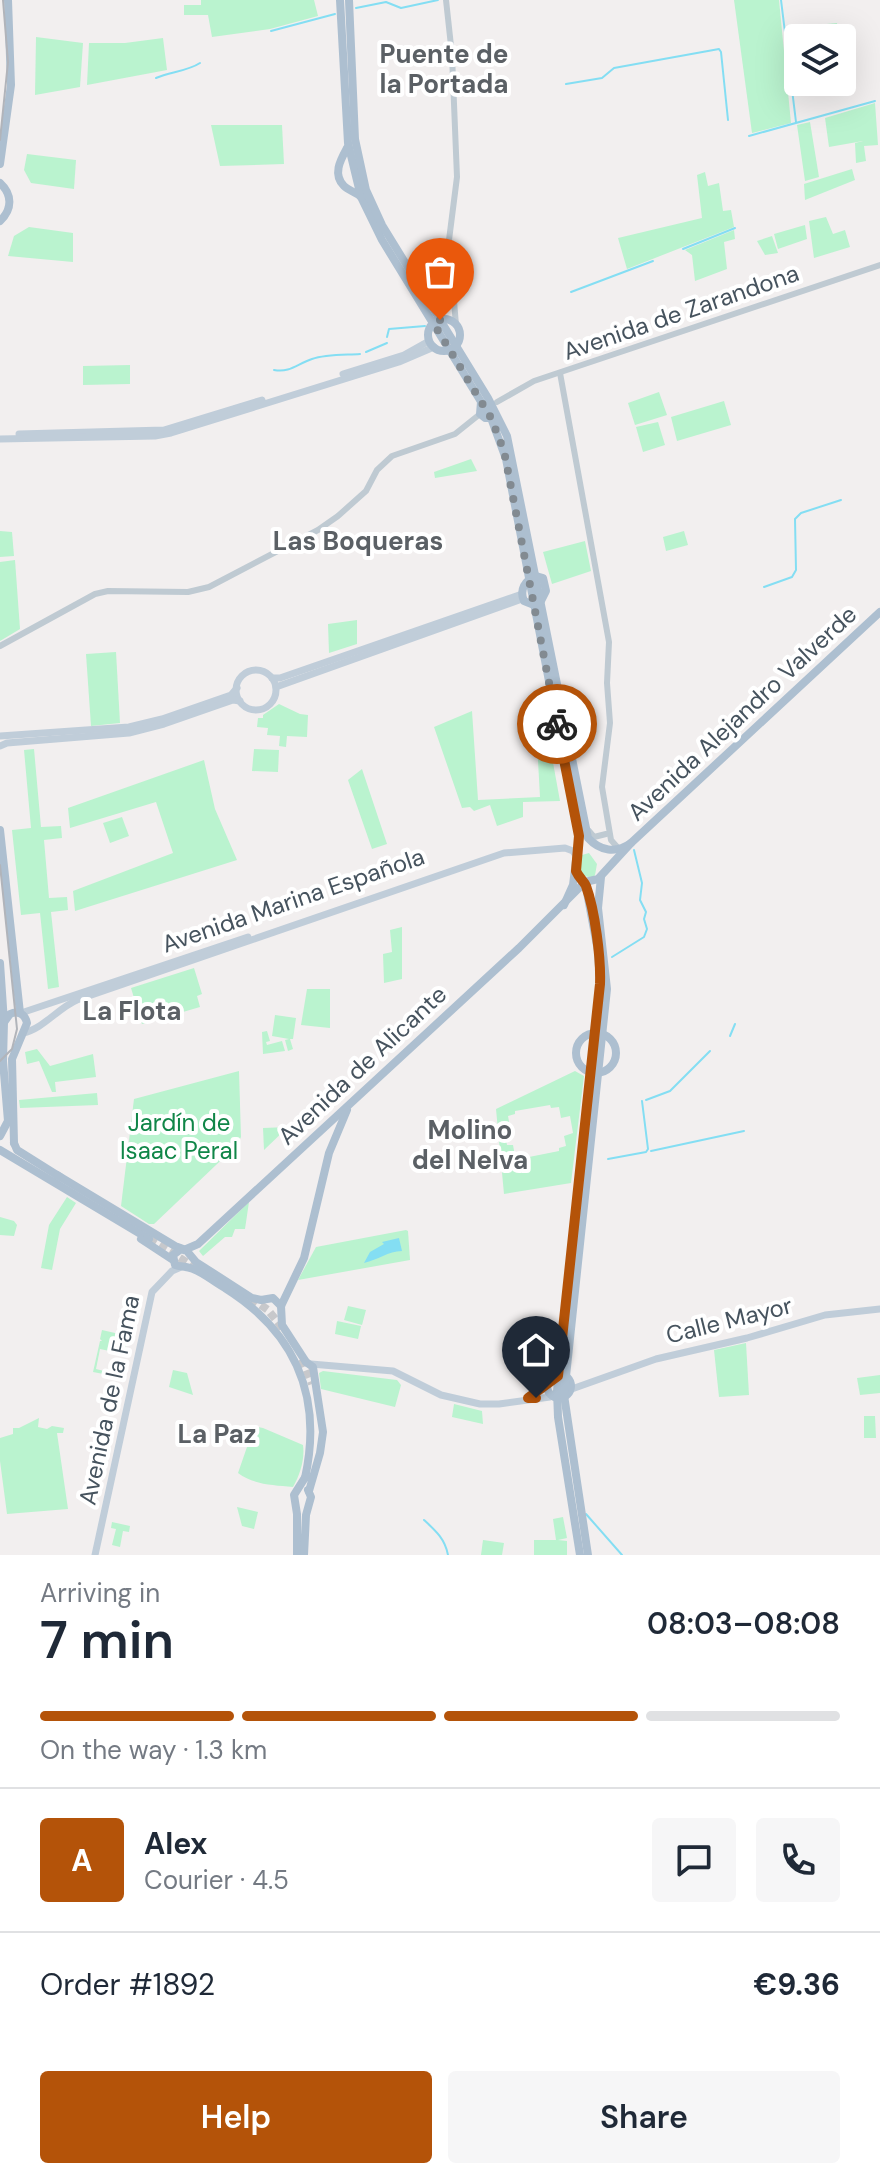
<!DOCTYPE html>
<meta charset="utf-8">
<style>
body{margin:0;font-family:"DM Sans",sans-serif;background:#f6f6f7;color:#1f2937;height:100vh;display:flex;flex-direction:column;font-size:30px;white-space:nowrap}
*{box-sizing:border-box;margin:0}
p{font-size:26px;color:#747a83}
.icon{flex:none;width:44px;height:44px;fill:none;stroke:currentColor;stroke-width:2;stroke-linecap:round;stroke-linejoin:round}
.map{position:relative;height:1555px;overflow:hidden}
.details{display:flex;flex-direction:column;background:#fff;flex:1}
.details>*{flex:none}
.tools{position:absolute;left:784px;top:24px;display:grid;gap:16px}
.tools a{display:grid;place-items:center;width:72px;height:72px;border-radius:8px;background:#fff;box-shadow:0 8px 32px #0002;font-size:40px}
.pin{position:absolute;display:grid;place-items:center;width:68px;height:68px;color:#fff;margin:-82px -34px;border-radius:50% 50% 50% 0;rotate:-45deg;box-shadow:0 0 8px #0007}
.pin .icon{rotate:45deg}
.courier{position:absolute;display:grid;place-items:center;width:80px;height:80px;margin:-40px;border:6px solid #b45309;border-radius:50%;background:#fff;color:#222;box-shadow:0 2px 10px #0007}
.headline em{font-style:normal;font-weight:600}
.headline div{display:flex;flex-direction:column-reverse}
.headline{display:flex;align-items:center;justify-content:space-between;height:136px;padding:0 40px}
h1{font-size:52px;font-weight:600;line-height:60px}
.bar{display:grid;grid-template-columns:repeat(4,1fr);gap:12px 8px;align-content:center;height:96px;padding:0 40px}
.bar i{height:10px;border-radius:6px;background:#e0e1e3}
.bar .current{background:#b45309}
.bar p{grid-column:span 4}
.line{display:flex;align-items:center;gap:20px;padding:0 40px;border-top:2px solid #e0e1e3}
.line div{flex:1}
.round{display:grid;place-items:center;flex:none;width:84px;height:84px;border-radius:8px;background:#f6f6f7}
.action{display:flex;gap:16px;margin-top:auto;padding:16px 40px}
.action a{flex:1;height:92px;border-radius:8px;background:#b45309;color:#fff;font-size:32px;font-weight:600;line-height:92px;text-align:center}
.action a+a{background:#f6f6f7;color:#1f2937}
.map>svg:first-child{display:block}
</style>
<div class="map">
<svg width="880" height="1555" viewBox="0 0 880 1555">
<rect width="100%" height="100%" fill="#f2efef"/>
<g fill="#baf3cf" fill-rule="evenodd">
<path d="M201,0H314L318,16L270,29L212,37L208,15H184V5H201Z"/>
<path d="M734,0H779L791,123L752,133Z"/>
<path d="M837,23L839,38H817L816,25Z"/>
<path d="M36,37L83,43L80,87L35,95Z"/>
<path d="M163,38L167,70L87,85L89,43H125Z"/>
<path d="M875,103L878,145L864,146L866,161L856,163L855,143L863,141L829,147L825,118Z"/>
<path d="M810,122L819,177L805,181L797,125Z"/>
<path d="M211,125H282L284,164L220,166Z"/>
<path d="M27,154L76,160L74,189L31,183L24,170Z"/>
<path d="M852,169L855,180L805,200L804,184Z"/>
<path d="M705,172L708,186L719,183L723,211L731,210L734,227L627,269L618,238L702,218L697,175Z"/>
<path d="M826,217L833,234L845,230L850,247L814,258L809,221Z"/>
<path d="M805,225L807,239L778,249L774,234Z"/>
<path d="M29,227L73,233V262L8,256L14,236Z"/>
<path d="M734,230L735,239L724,242L727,269L695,281L692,255L685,250Z"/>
<path d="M772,236L778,253L765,255L757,241Z"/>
<path d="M130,365V384L83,385V366Z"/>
<path d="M659,392L667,415L635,425L628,403Z"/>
<path d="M724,401L731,425L677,441L671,417Z"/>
<path d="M658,422L665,445L643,452L636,427Z"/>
<path d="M471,459L477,471L435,478L434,472Z"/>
<path d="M0,531L12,532L14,556L0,557Z"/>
<path d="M684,531L688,545L666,551L663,537Z"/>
<path d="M585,541L591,571L552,584L543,552Z"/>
<path d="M15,560L20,629L0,641V562Z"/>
<path d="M357,620V644L329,653L328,624Z"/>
<path d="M116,652L120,723L91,726L86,654Z"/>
<path d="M279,704L300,714L308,715L307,737L287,736L286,747L279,746L280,736L267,735L268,728L257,727L258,718H263V715Z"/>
<path d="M535,706H539L544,713L560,801L523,802V817L497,826L490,805L474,811L470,807L462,808L434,727L472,711L478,800L540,797Z"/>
<path d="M34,749L41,827L61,826L62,838L44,840L49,898L67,897L68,910L51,912L59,987L48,989L40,913L21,915L12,830L31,828L24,750Z"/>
<path d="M254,749L279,750L278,772L252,771Z"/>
<path d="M204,760L215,809L237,860L75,911L73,891L173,853L156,802L70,828L68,808Z"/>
<path d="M362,769L387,844L372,849L348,780Z"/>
<path d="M122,817L129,836L110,843L103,823Z"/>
<path d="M589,853L597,864L595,875L592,878L581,875L580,864L582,855Z"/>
<path d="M402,927V979L384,983L383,954L392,952L390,930Z"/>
<path d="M194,968L202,994L197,996L200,1007L142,1024L131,988Z"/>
<path d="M307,989H330V1028L301,1025Z"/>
<path d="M275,1015L296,1018L293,1039H290L293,1049L288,1051L285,1040L289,1039L272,1036Z"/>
<path d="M267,1031L270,1041L266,1042L267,1045L282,1041L285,1051L263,1054L262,1032Z"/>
<path d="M37,1049L50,1066L93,1054L96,1077L55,1082L56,1092H52L39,1061L27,1064L25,1052Z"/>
<path d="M239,1071L241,1137L237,1145L154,1224H149L121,1206L134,1099Z"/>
<path d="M575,1071L584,1076L571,1183L504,1194L496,1109ZM550,1105L551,1108L559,1107L561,1118L570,1116L573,1133L564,1136L566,1146L559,1148V1151L524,1158L523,1155L515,1156L513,1145H507L504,1128L510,1127L508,1116L515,1114V1111Z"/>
<path d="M97,1093L98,1105L20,1108L19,1100Z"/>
<path d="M288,1127L264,1150L263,1128Z"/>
<path d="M67,1197L76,1203L60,1229L52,1270L41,1268L49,1225Z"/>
<path d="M249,1202L245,1229H235L232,1237H225L203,1256L199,1251Z"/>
<path d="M0,1217L14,1221L17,1225L14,1236L0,1235Z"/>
<path d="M406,1230L408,1231L410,1260L298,1280L316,1247Z"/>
<path d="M348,1306L366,1310L362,1325L344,1320Z"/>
<path d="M337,1321L361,1326L358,1339L335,1334Z"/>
<path d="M102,1330L128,1336L124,1354L100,1349L96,1369L120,1375L119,1377L93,1372L100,1341H102L100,1339Z"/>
<path d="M746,1343L749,1395L719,1397L714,1350Z"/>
<path d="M173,1370L187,1373L193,1395L169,1387Z"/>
<path d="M323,1371L397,1380L401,1385L395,1407L321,1389L319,1373Z"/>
<path d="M880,1375V1393L860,1395L857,1378Z"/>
<path d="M454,1404L482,1411L483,1424L452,1417Z"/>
<path d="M864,1416H875L876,1438H864Z"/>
<path d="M39,1418L38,1427L47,1429L52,1426L64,1428L63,1433H57L68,1509L7,1514L0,1461V1438L13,1434V1428H19Z"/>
<path d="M248,1425L263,1428L303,1445C305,1459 300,1475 293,1487C273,1485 254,1485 238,1473L247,1447L243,1429Z"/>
<path d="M237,1507L258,1512L254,1529L242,1526Z"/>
<path d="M563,1517L567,1538L558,1540L567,1541V1555H534V1540H556L553,1519Z"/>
<path d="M112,1522L130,1526L129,1532L123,1531L120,1547L112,1545L116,1529L111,1528Z"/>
<path d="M483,1540L504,1543L502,1555H481Z"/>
</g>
<path fill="#84def3" d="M399,1238L402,1251C388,1251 378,1260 364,1263L370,1252L384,1244L382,1242Z"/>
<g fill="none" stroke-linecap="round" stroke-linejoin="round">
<g stroke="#84def3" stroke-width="2">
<path d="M781,0L796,122"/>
<path d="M356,8L386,2L401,8L438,0"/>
<path d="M271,31L335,14"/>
<path d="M156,78C170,72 188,71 200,63"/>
<path d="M566,84L602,78L614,68L719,49L721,52L728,120"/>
<path d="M749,136L875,101"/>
<path d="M683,249L735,228"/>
<path d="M571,292L653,261"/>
<path d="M387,337L389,329L425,326"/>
<path d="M366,352L387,343"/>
<path d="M274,370C290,373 297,364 312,359C326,354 345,355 360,354"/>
<path d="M764,587L792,577L796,570L795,519L801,513L841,500"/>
<path d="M612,957L644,937L647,929L644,919L646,912L640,900L642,883L634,850"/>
<path d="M730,1036L735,1024"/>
<path d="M646,1100L670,1091L710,1051"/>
<path d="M651,1151L744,1131"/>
<path d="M608,1159L646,1152L648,1149L642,1101"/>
<path d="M586,1514L622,1555"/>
<path d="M424,1520C436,1531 445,1539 448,1555"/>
</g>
<g stroke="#c7c8cb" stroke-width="8" stroke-dasharray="8 4" stroke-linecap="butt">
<path d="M149,1239L196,1268"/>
<path d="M251,1298L268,1310L284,1330"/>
<path d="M302,1359L312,1384"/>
</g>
<g stroke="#bfcad2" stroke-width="6">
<path d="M446,0L452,55L457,177L449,240L456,325"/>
<path d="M560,373L609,642L607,683L610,723L602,787L611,840L618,848"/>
<path d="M497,402L534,381L880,265"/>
<path d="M0,646L95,594L108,591L188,592L209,587L318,530L338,516L366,491L377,470L392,456L455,434L480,414"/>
<path d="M589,831L594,837L606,834"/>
</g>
<g stroke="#c0cdd9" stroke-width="7">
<path d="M343,374L404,355L429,341"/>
<path d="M19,434L164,430L262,400"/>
<path d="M0,439L155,436L171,433L399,362L434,347"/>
<circle cx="256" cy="690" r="20"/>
<path d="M272,678H280L522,594"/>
<path d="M276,687L522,599"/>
<path d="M0,736L129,727L162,719L231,695L237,688"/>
<path d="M0,746L7,743L129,733L164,724L233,700L240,701"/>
<path d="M21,1013L248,937"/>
<path d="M23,1033C43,1029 58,1008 77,1000L504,853L565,848L573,851L577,857"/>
<path d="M311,1364L393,1371L441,1395L480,1404H499L550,1397"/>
<path d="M569,1390L656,1359L747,1338L825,1315L880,1309"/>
<path d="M532,1396L549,1382"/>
<path d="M95,1555L152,1292L172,1271L181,1267"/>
</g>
<g stroke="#adbfd0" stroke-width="8">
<path d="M340,0L348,143L361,197L382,240L491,418L506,459L579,836L573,885L564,905"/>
<path d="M349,0L355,139L366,190L382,225L488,398L507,436L588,838C600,851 616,854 631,843"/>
<path d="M347,148C341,159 332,174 344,186C349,191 356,192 361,197"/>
<path d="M0,164L11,85L8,0"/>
<path d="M0,183C12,194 13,209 0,221"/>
<circle cx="444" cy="335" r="16"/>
<path d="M481,402L480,414L485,418H492"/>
<path d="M536,576L543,578L546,591L541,601L534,605L524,601C519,590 525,580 536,576Z"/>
<path d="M0,830L20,1013"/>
<path d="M585,882L598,879L631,843L880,612"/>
<path d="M0,963L4,1022L3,1061L8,1121L0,1136"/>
<path d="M5,1021L10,1014C18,1010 25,1014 27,1023L12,1059L14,1143"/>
<circle cx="596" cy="1053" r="20"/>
<path d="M14,1143L17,1150L60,1177"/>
<path d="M0,1150L149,1239"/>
<path d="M57,1175L175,1246L186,1250L196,1262L252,1298L261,1300L273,1298L281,1306"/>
<path d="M141,1239L173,1260"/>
<path d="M181,1249L173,1255L175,1265C181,1267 187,1266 193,1269C204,1273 214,1282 225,1288C295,1332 323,1396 305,1478"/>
<path d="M184,1250L198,1244L519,948L585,882"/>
<path d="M306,1362L282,1325L281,1306L304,1258L329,1153L347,1110"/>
<path d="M306,1362L313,1367L323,1432L320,1453L309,1491"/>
<circle cx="559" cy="1386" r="12"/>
<path d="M297,1555V1514L294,1495L306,1476"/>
<path d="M304,1555L306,1515L311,1497L308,1490"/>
<path d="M580,1555L558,1417L557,1391L600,984L598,951L585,882"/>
<path d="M588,1555L564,1395L607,989L598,908L601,877"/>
</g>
<g stroke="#b1b4ba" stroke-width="2">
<path d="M0,140L8,62L3,0"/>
<path d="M0,865L17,1029L12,1049L0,1061"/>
</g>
</g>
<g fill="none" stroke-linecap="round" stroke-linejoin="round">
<path stroke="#828a91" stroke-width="8" stroke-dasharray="0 14.4" d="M440,320L434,324L491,418L504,451L557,724"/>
<path stroke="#b45309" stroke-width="10" d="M536,1398H528L558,1376L600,984C601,958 595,911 586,886C584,881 579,878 576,871L579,836L557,724"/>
</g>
<g text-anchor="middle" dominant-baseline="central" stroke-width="8" stroke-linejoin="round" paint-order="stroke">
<g font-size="24" fill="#46535e" stroke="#fff">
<text transform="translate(681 312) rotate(-19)">Avenida de Zarandona</text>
<text transform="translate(742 713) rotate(-43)">Avenida Alejandro Valverde</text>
<text transform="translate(293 900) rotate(-19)">Avenida Marina Española</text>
<text transform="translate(362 1065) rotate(-43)">Avenida de Alicante</text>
<text transform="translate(729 1320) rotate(-14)">Calle Mayor</text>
<text transform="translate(109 1400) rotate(-78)">Avenida de la Fama</text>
</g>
<g font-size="24" fill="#108648" stroke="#fff">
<text x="179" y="1122">Jardín de<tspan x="179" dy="28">Isaac Peral</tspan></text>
</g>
<g font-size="26" font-weight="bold" fill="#5b6065" stroke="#fff">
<text x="444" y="54">Puente de<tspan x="444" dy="30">la Portada</tspan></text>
<text x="358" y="541">Las Boqueras</text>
<text x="132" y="1011">La Flota</text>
<text x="470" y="1130">Molino<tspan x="470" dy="30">del Nelva</tspan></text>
<text x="217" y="1434">La Paz</text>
</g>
</g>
</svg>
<div class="tools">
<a><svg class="icon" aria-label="layers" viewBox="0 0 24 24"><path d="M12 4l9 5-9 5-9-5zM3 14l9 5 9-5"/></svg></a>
</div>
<div class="pin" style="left:440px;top:320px;background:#ea580c"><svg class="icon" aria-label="bag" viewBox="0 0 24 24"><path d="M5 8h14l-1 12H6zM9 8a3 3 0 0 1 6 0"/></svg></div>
<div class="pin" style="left:536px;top:1398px;background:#1f2937"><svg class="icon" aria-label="home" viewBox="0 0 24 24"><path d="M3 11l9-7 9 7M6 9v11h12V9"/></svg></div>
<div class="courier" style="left:557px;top:724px"><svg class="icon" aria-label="bike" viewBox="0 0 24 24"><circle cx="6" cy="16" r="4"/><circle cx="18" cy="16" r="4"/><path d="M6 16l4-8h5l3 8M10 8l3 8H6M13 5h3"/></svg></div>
</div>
<section class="details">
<div class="headline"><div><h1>7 min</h1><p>Arriving in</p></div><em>08:03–08:08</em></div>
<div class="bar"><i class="current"></i><i class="current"></i><i class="current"></i><i></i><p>On the way · 1.3 km</p></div>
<div class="line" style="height:144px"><b class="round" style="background:#b45309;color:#fff">A</b><div><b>Alex</b><p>Courier · 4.5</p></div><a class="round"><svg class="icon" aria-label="chat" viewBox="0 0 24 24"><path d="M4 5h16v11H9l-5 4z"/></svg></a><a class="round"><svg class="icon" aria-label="phone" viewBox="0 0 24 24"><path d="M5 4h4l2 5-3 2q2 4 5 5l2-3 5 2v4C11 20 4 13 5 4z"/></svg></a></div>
<div class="line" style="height:104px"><div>Order #1892</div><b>€9.36</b></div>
<div class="action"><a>Help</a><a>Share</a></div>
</section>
